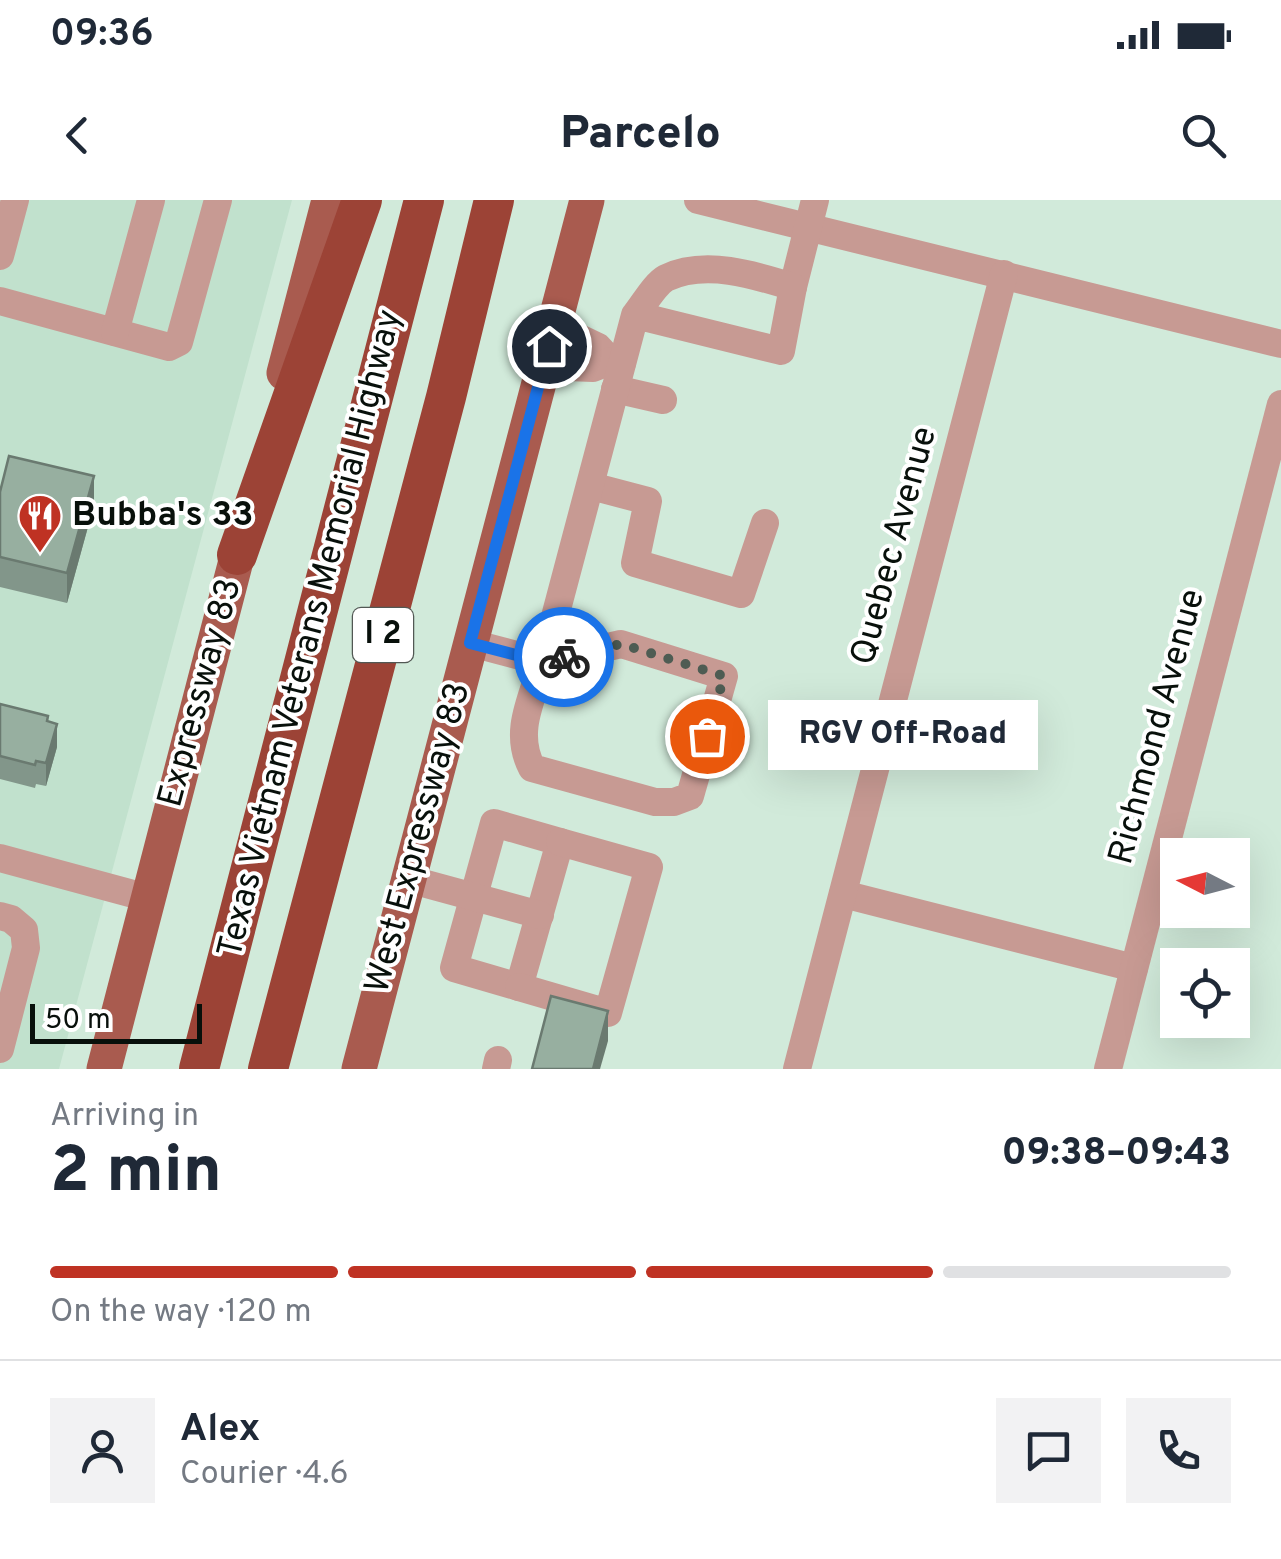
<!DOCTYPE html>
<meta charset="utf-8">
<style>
body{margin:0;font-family:Overpass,sans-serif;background:#f2f2f3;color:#1f2937;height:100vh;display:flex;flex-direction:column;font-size:38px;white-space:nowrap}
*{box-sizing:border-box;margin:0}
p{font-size:32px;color:#747a83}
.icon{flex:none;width:55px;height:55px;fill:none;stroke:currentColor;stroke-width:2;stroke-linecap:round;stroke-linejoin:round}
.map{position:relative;height:869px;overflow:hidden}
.details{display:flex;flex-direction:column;background:#fff;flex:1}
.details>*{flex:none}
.needle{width:65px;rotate:276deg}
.buttons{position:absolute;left:1160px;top:638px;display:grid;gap:20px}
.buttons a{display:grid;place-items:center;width:90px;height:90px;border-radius:0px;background:#fff;box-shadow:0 10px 40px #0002;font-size:50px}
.scale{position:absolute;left:30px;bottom:25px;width:172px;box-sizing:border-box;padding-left:10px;border:5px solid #08100b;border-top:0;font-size:28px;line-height:35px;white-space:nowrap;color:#08100b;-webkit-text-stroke:8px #fff;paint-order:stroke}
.pin{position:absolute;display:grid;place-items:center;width:85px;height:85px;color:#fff;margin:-42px;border:5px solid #fff;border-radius:50%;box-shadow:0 2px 10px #0007}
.courier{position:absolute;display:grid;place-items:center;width:100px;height:100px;margin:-50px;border:8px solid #1a73e8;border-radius:50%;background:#fff;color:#222;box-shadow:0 2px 12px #0007}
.bubble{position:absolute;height:70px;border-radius:0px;background:#fff;box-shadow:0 10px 40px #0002;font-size:32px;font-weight:800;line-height:70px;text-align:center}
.overview em{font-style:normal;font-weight:800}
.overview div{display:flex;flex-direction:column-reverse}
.overview{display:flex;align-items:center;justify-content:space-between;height:170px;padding:0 50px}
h1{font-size:65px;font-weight:800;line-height:75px}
.bar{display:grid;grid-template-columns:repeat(4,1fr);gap:15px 10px;align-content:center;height:120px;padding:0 50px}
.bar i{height:12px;border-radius:8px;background:#e0e1e3}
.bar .active{background:#bf3223}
.bar p{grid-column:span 4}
.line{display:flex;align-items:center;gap:25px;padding:0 50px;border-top:2px solid #e0e1e3}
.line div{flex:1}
.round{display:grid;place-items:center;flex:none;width:105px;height:105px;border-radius:0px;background:#f2f2f3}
.status{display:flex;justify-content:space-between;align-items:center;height:70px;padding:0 50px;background:#fff;direction:ltr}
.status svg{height:28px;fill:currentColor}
header{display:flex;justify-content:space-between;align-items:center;height:130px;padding:0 50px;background:#fff;font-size:45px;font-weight:800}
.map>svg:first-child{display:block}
</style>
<div class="status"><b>09:36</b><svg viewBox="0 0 49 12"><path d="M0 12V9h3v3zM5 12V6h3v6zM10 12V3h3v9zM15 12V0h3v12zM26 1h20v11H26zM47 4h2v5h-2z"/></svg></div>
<header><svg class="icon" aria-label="back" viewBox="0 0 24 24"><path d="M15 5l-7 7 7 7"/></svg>Parcelo<svg class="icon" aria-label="search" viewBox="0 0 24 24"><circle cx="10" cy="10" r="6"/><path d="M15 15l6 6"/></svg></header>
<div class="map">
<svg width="1281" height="869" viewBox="0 0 1281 869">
<rect width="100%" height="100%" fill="#d1eada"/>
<path fill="#c1e1cd" d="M0,0H292L59,869H0Z"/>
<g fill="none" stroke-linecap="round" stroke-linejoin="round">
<g stroke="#c79a93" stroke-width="28">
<path d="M698,0L1281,144"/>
<path d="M0,56L15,0"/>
<path d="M793,87L815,0"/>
<path d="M0,101L169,147L179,142L218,0"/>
<path d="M554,126L598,147L611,161L622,163"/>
<path d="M115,132L151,0"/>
<path d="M543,166L593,168L611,161"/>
<path d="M615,189L663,200"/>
<path d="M591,286L648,301L635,363L741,394L765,323"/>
<path d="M471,443L543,462C532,499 513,532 532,568L655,602H674L690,596L724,476L621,444L543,462L635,115C644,104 655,84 666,78C705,59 755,75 793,87L781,151L635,115"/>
<path d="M494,623L560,642L519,787L454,768Z"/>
<path d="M0,658L148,698"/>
<path d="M408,679L540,715"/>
<path d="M843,694L1134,768"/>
<path d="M0,716L11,719L24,730L26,748L0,849"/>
<path d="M519,787L608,813L649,667L560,642"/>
<path d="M496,869L498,860"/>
<path d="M797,869L1004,74"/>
<path d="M1108,869L1281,204"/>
</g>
<g stroke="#a95b4f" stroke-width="35">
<path d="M284,173L329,0"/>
<path d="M104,869L244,330"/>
<path d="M359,869L587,0"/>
</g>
<g stroke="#9c4336" stroke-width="40">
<path d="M237,355L362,0"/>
<path d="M199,869L424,0"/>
<path d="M268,869L446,197L494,0"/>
</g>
</g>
<g fill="#82968a">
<path d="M0,292L94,305L67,403L0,387Z"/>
<path d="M0,504L48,521L57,547L46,586L36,584L35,588L0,579Z"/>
</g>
<g fill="#6a7a70">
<path d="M94,276V305L67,403V373Z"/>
<path d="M57,524V547L46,586V563Z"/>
<path d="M608,811V841L600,869H593Z"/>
</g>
<g fill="#97afa0" stroke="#6a7a70" stroke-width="2.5">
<path d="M9,256L94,276L67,373L0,357V292Z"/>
<path d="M0,504L48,516L47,521L57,524L46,563L36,561L35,565L0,556Z"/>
<path d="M551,796L608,811L593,869H532Z"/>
</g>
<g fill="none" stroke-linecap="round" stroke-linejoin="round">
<path stroke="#4e5c53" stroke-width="10" stroke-dasharray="0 18" d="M564,457L621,444L724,476L707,536"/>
<path stroke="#1a73e8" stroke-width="12" d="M549,146L470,443L543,462L564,457"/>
</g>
<defs>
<symbol id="restaurant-pin" viewBox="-11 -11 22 30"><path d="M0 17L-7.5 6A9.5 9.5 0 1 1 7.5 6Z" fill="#bf3223" stroke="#fff"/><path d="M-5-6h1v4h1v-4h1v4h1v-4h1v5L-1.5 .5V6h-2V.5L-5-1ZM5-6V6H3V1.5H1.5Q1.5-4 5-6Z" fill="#fff"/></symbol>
</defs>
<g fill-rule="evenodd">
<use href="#restaurant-pin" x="15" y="291" width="50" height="68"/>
</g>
<g text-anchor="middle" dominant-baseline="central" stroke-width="8" stroke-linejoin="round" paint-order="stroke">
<rect fill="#fff" stroke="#525854" stroke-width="2.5" x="353" y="408" width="60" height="54" rx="8"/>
<g font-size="32" font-weight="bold" fill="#08100b">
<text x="383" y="435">I 2</text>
</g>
<g font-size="35" font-weight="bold" fill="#08100b" stroke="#fff" text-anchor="start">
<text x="72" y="316">Bubba's 33</text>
</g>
<g font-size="35" fill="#08100b" stroke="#fff">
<text transform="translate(895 346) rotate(-75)">Quebec Avenue</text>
<text transform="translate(311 434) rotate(-76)">Texas Vietnam Veterans Memorial Highway</text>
<text transform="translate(201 493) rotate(-75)">Expressway 83</text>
<text transform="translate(1158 527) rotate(-75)">Richmond Avenue</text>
<text transform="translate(419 638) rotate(-75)">West Expressway 83</text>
</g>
</g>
</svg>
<div class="buttons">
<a><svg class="needle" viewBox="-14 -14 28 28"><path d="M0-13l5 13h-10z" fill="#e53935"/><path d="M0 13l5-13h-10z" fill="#747a83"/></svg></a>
<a><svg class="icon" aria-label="locate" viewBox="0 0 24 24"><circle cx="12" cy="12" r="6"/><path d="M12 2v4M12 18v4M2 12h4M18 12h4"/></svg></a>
</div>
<div class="scale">50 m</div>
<div class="pin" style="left:707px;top:536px;background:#ea580c"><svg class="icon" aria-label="bag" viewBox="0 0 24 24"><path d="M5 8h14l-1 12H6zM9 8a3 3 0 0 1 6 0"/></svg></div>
<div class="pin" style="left:549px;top:146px;background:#1f2937"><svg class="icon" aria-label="home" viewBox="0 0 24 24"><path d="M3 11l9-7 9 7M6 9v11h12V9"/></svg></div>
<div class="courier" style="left:564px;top:457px"><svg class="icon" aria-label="bike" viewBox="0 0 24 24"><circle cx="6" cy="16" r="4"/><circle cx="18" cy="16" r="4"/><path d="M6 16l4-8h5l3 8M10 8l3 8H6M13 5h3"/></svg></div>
<div class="bubble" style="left:768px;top:500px;width:270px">RGV Off-Road</div>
</div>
<section class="details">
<div class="overview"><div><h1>2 min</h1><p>Arriving in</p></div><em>09:38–09:43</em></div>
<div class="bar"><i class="active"></i><i class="active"></i><i class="active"></i><i></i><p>On the way · 120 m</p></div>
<div class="line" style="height:180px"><a class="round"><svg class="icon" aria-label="person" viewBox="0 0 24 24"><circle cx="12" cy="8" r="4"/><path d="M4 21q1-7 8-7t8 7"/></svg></a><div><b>Alex</b><p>Courier · 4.6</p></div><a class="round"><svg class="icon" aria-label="chat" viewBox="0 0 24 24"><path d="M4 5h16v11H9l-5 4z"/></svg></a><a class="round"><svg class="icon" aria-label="phone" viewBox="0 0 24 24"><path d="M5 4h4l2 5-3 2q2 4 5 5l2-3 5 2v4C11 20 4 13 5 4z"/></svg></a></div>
</section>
